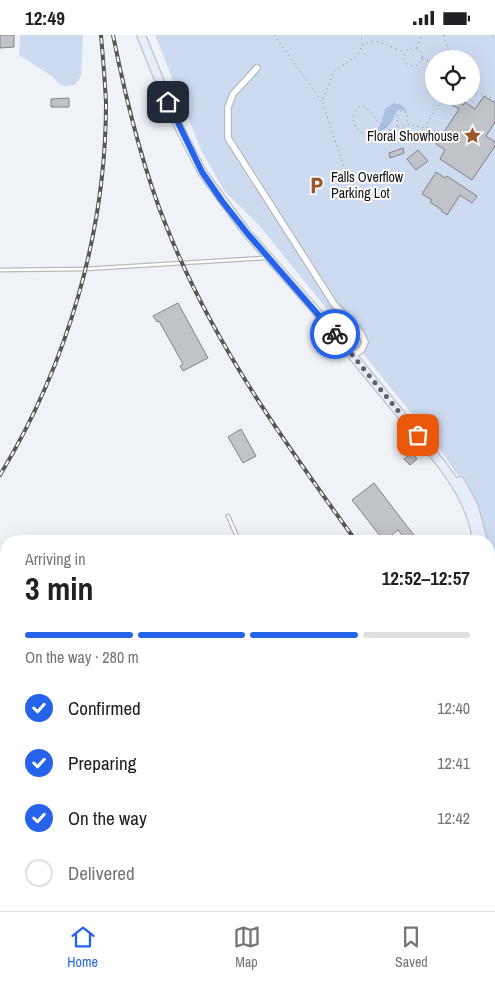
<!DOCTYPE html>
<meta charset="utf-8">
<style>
body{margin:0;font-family:"Archivo Narrow",sans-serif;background:#f2f2f2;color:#202124;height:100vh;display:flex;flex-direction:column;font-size:19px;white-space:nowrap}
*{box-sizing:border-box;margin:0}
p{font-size:16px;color:#757577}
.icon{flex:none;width:28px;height:28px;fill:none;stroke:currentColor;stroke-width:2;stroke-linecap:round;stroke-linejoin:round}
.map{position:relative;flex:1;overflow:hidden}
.details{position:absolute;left:0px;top:500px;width:495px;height:376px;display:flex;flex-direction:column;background:#fff;border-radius:20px 20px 0 0;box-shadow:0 5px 20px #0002}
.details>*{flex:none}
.buttons{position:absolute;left:425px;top:15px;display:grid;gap:10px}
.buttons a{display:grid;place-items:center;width:55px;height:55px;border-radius:50%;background:#fff;box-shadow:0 5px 20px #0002;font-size:25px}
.pin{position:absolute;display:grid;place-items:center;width:42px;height:42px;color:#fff;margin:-21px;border-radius:10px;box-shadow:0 2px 8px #0006}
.courier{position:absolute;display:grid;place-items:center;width:50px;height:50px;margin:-25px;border:4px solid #2563eb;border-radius:50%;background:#fff;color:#222;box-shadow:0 1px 6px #0007}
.head em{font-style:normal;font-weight:700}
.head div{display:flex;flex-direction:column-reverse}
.head{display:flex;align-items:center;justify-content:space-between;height:85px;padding:0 25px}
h1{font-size:32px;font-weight:700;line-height:38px}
.bar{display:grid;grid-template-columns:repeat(4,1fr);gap:8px 5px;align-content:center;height:60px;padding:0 25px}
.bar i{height:6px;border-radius:4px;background:#e0e0e0}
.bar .active{background:#2563eb}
.bar p{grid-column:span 4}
ol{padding:0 25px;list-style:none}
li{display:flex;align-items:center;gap:15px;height:55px}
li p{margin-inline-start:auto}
li .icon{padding:5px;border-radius:50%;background:#2563eb;color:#fff;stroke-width:4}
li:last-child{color:#757577}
li i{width:28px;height:28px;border:2px solid #e0e0e0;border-radius:50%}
.status{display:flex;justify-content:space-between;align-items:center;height:35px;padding:0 25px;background:#fff;direction:ltr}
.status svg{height:14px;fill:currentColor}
.tab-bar{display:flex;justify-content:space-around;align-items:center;height:70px;border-top:1px solid #e0e0e0;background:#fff;font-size:14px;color:#757577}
.tab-bar a{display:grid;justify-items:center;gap:2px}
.tab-bar .active{color:#2563eb}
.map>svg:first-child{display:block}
</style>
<div class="status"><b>12:49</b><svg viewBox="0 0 49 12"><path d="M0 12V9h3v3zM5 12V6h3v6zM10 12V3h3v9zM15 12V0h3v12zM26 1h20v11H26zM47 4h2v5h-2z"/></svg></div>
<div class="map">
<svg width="495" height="876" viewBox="0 0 495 876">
<rect width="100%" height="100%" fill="#eff2f6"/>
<g fill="#cddbf1" fill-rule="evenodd">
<path d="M20,0H83L81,41L75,50L65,51L59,49L53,42L19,20Z"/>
<path d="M155,0H495V538L489,527V506H485L468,455L437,410L258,189L225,157L201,115ZM434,24H471V61H434Z"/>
<path d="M489,626L495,635V770L489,765Z"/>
<path d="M495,782V822L489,818V785L491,787Z"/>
<path d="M489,825L495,829V876H228L232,870H489Z"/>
</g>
<path fill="#aac0e3" d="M394,68L402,70L408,78C395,69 396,81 391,88C386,95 377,99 369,98C383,94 381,84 386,73Z"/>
<g fill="#c0c3c7" stroke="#808286">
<path d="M0,0H14V12L0,13Z"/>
<path d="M484,61L495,68V87L486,101L495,107V111L472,145L440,124L445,115L436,109L459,74L452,70L455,65L463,70L465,67L475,74Z"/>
<path d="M69,63V72H51V64Z"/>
<path d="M403,113L404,118L390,123L389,118Z"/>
<path d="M418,115L428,126L416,135L407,124Z"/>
<path d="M436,137L445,143L447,141L477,161L472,168L460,160L447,180L441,176L442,175L430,167L432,165L422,159Z"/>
<path d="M178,268L208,323L183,336L180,331L183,329L159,286L157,287L153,281Z"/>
<path d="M241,394L256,421L243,428L228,402Z"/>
<path d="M412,418L417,424L410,430L404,424Z"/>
<path d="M374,448L406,490L419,506H407L398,495L384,506L352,465Z"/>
<path d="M489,765L495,770V782L489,790Z"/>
</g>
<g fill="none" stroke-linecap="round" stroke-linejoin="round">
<defs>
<g id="service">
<path d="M0,235L85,234L265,223"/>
<path d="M228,481L239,506"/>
<path d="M489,708L495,699"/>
<path d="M414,870V876"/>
</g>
<path id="pedestrian" d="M489,821L495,825"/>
<g id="minor">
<path d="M257,33L233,59L228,72V103L334,269L361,298L365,307L362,314L353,321"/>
<path d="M489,577L495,579"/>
<path d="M489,609L495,618"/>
</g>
<g id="secondary">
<path d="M141,0L175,84L202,137L247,198L316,276L443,431C460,454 473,477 477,506"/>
<path d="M460,446L474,472L483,506"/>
<path d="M489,533L495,541"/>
<path d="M489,551L495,552"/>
<path d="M0,558L6,560"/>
<path d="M489,558L495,560"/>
<path d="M0,571L6,573"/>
<path d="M0,577L6,579"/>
<path d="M0,698L6,693"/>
</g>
</defs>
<use href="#service" stroke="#b8babe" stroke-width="5"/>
<use href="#pedestrian" stroke="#b8babe" stroke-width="6"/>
<use href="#minor" stroke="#b8babe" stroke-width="8"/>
<use href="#secondary" stroke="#b8babe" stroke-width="10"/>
<g stroke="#7d7f82" stroke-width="1" stroke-dasharray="1 4" stroke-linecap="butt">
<path d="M274,0L323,68"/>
<path d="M444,0L451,24"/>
<path d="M492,0L495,2"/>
<path d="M363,11C373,0 393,13 405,18"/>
<path d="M417,13L422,0"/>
<circle cx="413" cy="22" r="9"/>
<path d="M422,24L434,27"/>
<path d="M471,59H485L495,66"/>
<path d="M397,91L398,79L401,76L407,78V89"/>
<path d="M391,95C385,98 379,101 372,100C357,100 346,83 359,72H366L378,87L390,95L409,89L426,93"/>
<path d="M425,103C425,84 442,56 464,62C469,63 473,67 477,70"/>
<path d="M335,153L349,137L344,132L323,69L324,61L334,36L357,21L362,11L361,0"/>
</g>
<use href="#service" stroke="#fff" stroke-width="2.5"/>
<use href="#pedestrian" stroke="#fff" stroke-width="4"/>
<use href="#minor" stroke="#fff" stroke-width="5.5"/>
<use href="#secondary" stroke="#e6eefc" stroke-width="8"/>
<defs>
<g id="rail">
<path d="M113,0C126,65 142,132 167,193C213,308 284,407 356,506"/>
<path d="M0,440C67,330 106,198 106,68C105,46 103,23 101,0"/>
<path d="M489,687L495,696"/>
</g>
</defs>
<use href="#rail" stroke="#545658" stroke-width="4"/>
<use href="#rail" stroke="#fff" stroke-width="2" stroke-dasharray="5.5" stroke-linecap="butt"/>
</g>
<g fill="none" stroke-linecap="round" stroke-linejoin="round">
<path stroke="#5f6062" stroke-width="5" stroke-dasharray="0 9" d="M335,299L418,400"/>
<path stroke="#2563eb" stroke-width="6" d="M168,67L202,137L222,166L247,198L335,299"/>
</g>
<defs>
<symbol id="sight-bare" viewBox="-9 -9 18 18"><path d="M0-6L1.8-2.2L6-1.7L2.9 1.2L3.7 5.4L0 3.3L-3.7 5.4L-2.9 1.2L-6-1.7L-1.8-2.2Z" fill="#9b562b" stroke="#fff" stroke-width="2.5" paint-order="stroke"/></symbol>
<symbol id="parking-bare" viewBox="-9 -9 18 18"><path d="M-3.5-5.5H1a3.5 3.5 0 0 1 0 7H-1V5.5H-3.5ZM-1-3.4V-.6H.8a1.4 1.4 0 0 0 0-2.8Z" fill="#9b562b" stroke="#fff" stroke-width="2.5" paint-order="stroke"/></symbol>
</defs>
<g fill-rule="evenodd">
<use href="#sight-bare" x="460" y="88" width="25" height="25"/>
<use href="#parking-bare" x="304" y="138" width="25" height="25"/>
</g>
<g text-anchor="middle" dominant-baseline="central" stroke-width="4" stroke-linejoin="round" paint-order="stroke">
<g font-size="14" fill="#111213" stroke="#fff" text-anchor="end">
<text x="459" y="101">Floral Showhouse</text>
<text x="331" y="142" text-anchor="start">Falls Overflow<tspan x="331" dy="16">Parking Lot</tspan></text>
</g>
</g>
</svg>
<div class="buttons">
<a><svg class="icon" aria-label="locate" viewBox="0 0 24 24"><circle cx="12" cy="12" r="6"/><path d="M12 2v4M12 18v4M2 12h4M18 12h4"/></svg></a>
</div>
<div class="pin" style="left:418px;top:400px;background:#ea580c"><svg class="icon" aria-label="bag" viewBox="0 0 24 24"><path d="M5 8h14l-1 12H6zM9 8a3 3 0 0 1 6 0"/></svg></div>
<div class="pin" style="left:168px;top:67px;background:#1f2937"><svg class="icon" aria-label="home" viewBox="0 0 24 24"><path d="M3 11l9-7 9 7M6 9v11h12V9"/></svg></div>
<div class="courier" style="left:335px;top:299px"><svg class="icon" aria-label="bike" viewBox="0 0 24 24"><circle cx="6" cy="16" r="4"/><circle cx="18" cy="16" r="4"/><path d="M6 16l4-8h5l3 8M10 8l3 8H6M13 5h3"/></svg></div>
<section class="details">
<div class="head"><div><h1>3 min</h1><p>Arriving in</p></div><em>12:52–12:57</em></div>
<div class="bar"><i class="active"></i><i class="active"></i><i class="active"></i><i></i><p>On the way · 280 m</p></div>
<ol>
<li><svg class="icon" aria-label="check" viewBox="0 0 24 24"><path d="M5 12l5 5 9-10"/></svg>Confirmed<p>12:40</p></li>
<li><svg class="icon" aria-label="check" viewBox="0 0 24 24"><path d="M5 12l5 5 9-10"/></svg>Preparing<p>12:41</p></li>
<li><svg class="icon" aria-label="check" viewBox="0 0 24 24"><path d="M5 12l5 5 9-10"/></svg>On the way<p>12:42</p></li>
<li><i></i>Delivered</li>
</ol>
</section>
</div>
<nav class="tab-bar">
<a class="active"><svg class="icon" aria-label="home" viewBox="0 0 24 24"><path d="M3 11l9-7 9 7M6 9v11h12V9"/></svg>Home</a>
<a><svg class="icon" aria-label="map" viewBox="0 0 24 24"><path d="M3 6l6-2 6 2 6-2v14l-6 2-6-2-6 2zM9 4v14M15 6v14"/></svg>Map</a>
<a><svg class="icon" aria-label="saved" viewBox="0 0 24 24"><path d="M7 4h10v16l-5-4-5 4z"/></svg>Saved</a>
</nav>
